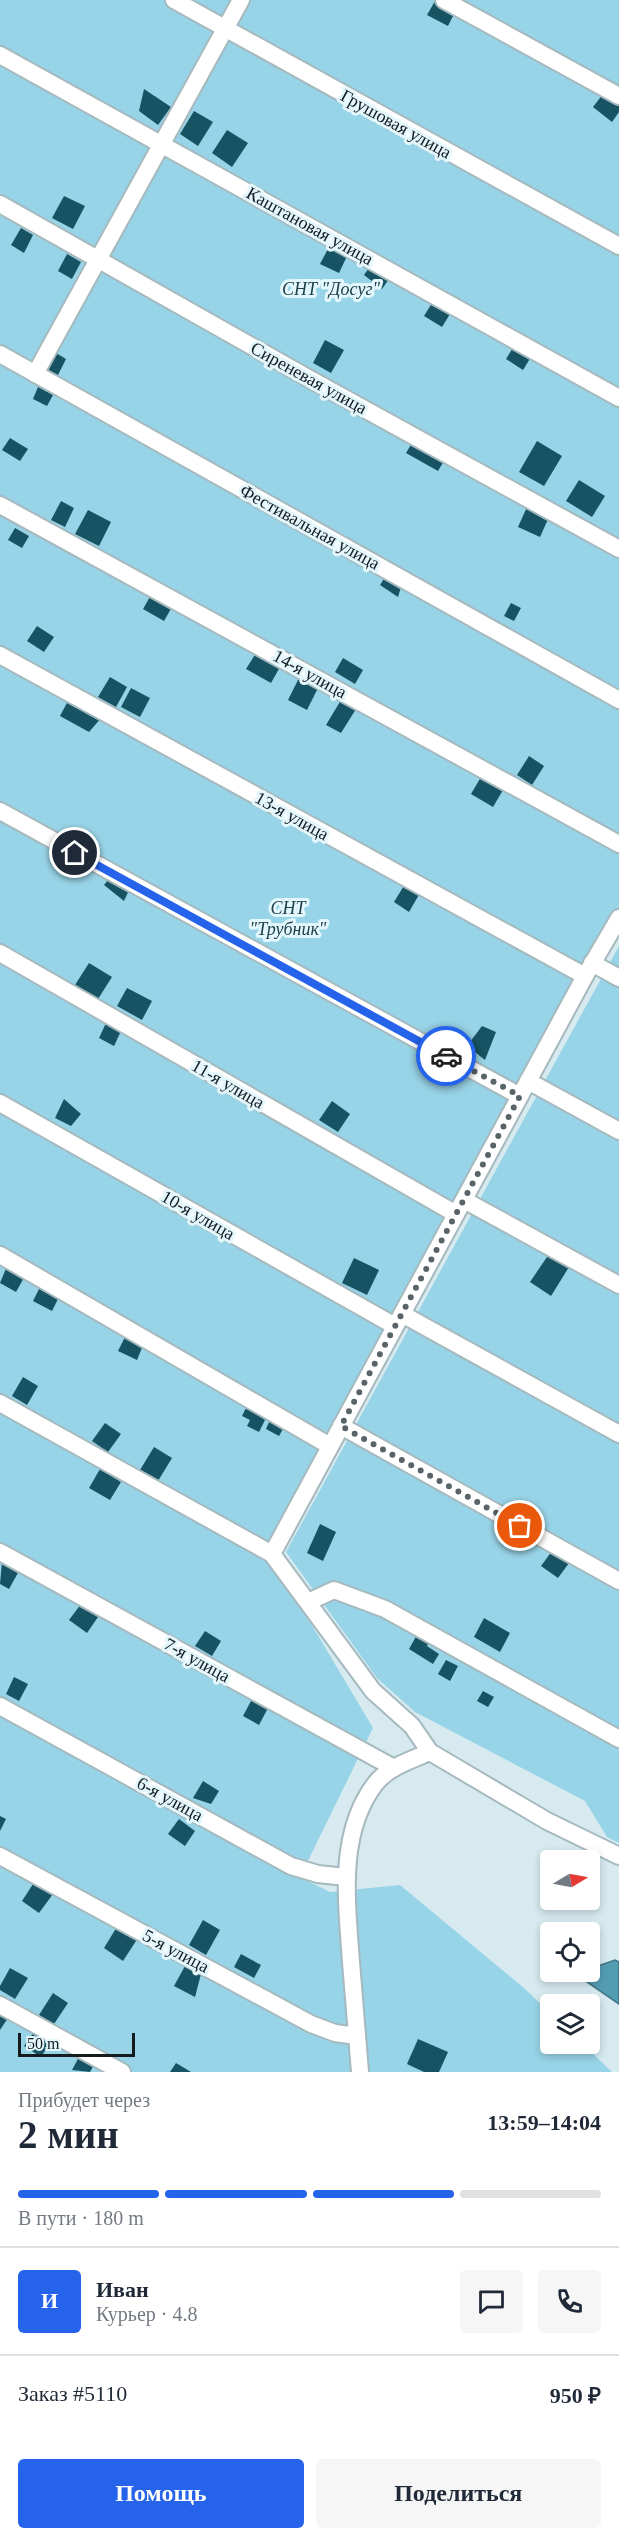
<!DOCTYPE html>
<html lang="ru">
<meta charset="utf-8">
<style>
body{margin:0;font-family:"Times New Roman",serif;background:#f6f6f7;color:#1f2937;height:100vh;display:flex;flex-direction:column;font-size:22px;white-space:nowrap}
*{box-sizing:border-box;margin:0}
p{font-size:20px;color:#747a83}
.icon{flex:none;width:33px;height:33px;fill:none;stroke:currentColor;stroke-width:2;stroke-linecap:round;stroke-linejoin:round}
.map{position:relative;height:2072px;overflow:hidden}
.drawer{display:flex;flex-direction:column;background:#fff;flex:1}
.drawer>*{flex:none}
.needle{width:39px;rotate:80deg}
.controls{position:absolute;left:540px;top:1850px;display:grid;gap:12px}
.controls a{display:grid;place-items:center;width:60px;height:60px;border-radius:6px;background:#fff;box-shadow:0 3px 9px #0003;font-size:30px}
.scale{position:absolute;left:18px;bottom:15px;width:117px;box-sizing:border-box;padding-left:6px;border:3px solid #151c1f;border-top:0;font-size:16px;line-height:21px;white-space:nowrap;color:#151c1f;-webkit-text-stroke:4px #e3f7fd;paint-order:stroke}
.pin{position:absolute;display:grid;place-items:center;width:51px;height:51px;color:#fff;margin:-26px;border:3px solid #fff;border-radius:50%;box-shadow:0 2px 6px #0007}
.courier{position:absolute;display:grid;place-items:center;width:60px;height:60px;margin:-30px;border:4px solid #2563eb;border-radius:50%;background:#fff;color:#222;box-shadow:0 2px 8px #0007}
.head em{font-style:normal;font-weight:600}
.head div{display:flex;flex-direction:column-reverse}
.head{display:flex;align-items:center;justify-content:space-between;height:102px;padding:0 18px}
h1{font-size:39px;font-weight:600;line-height:45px}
.bar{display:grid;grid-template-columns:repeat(4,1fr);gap:9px 6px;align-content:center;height:72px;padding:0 18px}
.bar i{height:8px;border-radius:4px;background:#e0e1e3}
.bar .active{background:#2563eb}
.bar p{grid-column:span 4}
.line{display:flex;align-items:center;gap:15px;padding:0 18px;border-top:2px solid #e0e1e3}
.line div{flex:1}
.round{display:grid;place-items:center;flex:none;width:63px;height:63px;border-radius:6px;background:#f6f6f7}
.action{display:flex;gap:12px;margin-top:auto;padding:12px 18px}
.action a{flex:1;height:69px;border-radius:6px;background:#2563eb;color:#fff;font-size:24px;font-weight:600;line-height:69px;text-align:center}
.action a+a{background:#f6f6f7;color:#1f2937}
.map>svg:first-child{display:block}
</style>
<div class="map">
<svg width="619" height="2072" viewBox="0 0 619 2072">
<rect width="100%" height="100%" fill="#d6eaf0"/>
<g fill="#98d4e7">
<path d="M0,0H619V915L269,1553L373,1728L300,1877L330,1892L400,1885L525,1989L550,2013V2043H582L612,2072H0Z"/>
<path d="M619,946V1843L607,1837L585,1801L415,1712L377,1678L286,1552Z"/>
</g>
<path fill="#539db3" stroke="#407687" stroke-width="1.5" d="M615,1960L619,1962V2004L571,1971H590V1964L595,1967Z"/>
<g fill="#175362">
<path d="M435,1L455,12L448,26L427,15Z"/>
<path d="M144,89L171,107L158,125L139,111Z"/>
<path d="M603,94L619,106V112L612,122L593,107Z"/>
<path d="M194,111L213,122L198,146L180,134Z"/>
<path d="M227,130L248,143L232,167L212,153Z"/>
<path d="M64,196L85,206L73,229L52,218Z"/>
<path d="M21,228L33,235L24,253L11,245Z"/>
<path d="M330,245L348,254L339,273L320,264Z"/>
<path d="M67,254L81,262L72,279L58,271Z"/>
<path d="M371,265L389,279L382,289L364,275Z"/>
<path d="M432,303L450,314L442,327L424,316Z"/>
<path d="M325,340L344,350L331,373L313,363Z"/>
<path d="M514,346L531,357L523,370L506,359Z"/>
<path d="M56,353L66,359L58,375L48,370Z"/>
<path d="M38,387L53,395L47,406L33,399Z"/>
<path d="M10,438L28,449L20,461L2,450Z"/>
<path d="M537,441L562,456L544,486L519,472Z"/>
<path d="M412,443L444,461L438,471L406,453Z"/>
<path d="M579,480L605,496L592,517L566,501Z"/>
<path d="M61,501L74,508L65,527L51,520Z"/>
<path d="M527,507L549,517L540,537L518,527Z"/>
<path d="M88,510L111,522L99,546L75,534Z"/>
<path d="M15,528L29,536L22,548L8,540Z"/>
<path d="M385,577L401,587L398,597L380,585Z"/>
<path d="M151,595L172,607L164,621L143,609Z"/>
<path d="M511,603L521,608L514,621L504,616Z"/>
<path d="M37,626L54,637L44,652L27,641Z"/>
<path d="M256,653L280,667L271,683L246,669Z"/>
<path d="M343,658L363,670L355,684L335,672Z"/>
<path d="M110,677L127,687L116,707L98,697Z"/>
<path d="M299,678L318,688L307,710L288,700Z"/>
<path d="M131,688L150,698L140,717L121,707Z"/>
<path d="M69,699L102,717L89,732L60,716Z"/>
<path d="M341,700L356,709L341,733L326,725Z"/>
<path d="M529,756L544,766L532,785L517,775Z"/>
<path d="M481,777L503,790L493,807L471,794Z"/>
<path d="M113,874L130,888L124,901L104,885Z"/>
<path d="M405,884L420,893L409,912L394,902Z"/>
<path d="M89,963L112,977L98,999L75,985Z"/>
<path d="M127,988L152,1001L142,1020L117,1006Z"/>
<path d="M107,1021L122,1029L114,1046L99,1038Z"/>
<path d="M482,1026L496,1032L485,1060L467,1046Z"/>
<path d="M64,1099L81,1114L71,1126L55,1118Z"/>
<path d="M332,1101L350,1114L338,1132L319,1120Z"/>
<path d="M549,1254L569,1267L551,1296L530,1282Z"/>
<path d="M354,1258L379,1270L367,1295L342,1283Z"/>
<path d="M7,1266L25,1276L16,1292L0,1283Z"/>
<path d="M40,1287L59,1297L52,1311L33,1301Z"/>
<path d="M126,1335L144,1343L137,1360L118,1351Z"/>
<path d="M23,1377L38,1386L27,1405L12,1396Z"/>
<path d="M247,1406L267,1416L259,1432L247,1426L250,1420L242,1416Z"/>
<path d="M270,1420L284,1427L279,1436L266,1429Z"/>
<path d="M105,1423L121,1434L108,1452L92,1441Z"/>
<path d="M154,1447L172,1458L158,1481L140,1470Z"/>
<path d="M100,1469L121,1482L110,1500L89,1488Z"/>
<path d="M320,1524L336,1532L323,1561L307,1553Z"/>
<path d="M552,1551L569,1563L558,1578L541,1566Z"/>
<path d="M2,1562L19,1571L9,1589L0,1584Z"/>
<path d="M81,1604L98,1617L87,1633L69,1620Z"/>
<path d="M484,1618L510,1633L500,1652L474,1637Z"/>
<path d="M205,1631L221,1641L212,1656L195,1646Z"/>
<path d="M418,1633L430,1640L427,1646L439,1654L433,1664L409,1649Z"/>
<path d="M446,1660L458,1666L450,1681L438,1674Z"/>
<path d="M14,1677L28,1684L19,1701L6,1694Z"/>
<path d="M483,1691L494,1697L488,1707L477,1701Z"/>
<path d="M252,1699L268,1708L259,1725L243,1716Z"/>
<path d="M203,1781L219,1791L211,1804L193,1798Z"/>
<path d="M0,1816L6,1819L0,1831Z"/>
<path d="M179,1819L195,1831L185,1846L168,1834Z"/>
<path d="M35,1881L53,1894L39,1913L22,1901Z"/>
<path d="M203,1920L220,1930L206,1955L189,1945Z"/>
<path d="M118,1925L138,1938L123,1961L104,1948Z"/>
<path d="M241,1954L261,1965L254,1978L234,1967Z"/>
<path d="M185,1966L201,1974L195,1997L174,1986Z"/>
<path d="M10,1968L28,1978L15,1999L0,1990V1986Z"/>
<path d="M53,1993L68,2003L54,2024L39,2015Z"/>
<path d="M0,2013L8,2018L0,2030Z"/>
<path d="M34,2032L50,2043L41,2057L24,2046Z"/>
<path d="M418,2039L448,2052L439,2072H424L407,2064Z"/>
<path d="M79,2057L94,2065L90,2072L72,2070Z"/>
<path d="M176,2063L191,2072H170Z"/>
</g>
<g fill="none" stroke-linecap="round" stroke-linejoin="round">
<defs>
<g id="minor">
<path d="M174,0L619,246"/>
<path d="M444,0L619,96"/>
<path d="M0,55L619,398"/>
<path d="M0,204L308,378L619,549"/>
<path d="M0,354L619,700"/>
<path d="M35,374L241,0"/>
<path d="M0,505L619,844"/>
<path d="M0,655L585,976"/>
<path d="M0,811L520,1096"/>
<path d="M619,918L585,976L272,1554L373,1691L412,1726L430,1752L547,1821L619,1856"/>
<path d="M0,953L456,1214"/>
<path d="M592,963L619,978"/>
<path d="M528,1081L619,1131"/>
<path d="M0,1103L395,1326"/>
<path d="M464,1200L619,1285"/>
<path d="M0,1255L330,1446"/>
<path d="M402,1314L619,1434"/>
<path d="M0,1403L272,1554"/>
<path d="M341,1426L619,1581"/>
<path d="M0,1552L394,1768"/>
<path d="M308,1602L334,1590L385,1609L619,1739"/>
<path d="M0,1706L291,1866L318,1874L346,1877"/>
<path d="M0,1856L311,2024L335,2033L357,2036"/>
<path d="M0,2005L122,2072"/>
<path d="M360,2072C357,2035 354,1999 351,1962C347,1903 337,1834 375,1784C388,1767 411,1760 430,1752"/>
</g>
</defs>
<use href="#minor" stroke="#a5b9bf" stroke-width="20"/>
<use href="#minor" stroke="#fff" stroke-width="16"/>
</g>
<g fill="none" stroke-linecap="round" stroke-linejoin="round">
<path stroke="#596468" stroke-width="6" stroke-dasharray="0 10.8" d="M446,1056L520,1096L341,1426L520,1526"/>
<path stroke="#2563eb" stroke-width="8" d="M75,853L446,1056"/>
</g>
<g text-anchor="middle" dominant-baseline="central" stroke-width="6" stroke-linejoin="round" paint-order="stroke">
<g font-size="18" fill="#151c1f" stroke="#e3f7fd">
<text transform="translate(396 124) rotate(29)">Грушовая улица</text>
<text transform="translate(310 226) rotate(29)">Каштановая улица</text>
<text transform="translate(309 378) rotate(29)">Сиреневая улица</text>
<text transform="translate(310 527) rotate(29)">Фестивальная улица</text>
<text transform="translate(310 674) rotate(29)">14-я улица</text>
<text transform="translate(292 816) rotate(29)">13-я улица</text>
<text transform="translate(228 1084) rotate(30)">11-я улица</text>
<text transform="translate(198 1215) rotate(30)">10-я улица</text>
<text transform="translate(197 1660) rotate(29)">7-я улица</text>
<text transform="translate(170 1799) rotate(29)">6-я улица</text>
<text transform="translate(176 1951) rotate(28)">5-я улица</text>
</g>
<g font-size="18" font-style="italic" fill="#1e414b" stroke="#e3f7fd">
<text x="331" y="289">СНТ "Досуг"</text>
<text x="288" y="908">СНТ<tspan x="288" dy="21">"Трубник"</tspan></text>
</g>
</g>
</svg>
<div class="controls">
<a><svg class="needle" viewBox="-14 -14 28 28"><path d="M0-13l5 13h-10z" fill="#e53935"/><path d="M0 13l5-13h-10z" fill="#747a83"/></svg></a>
<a><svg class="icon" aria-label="locate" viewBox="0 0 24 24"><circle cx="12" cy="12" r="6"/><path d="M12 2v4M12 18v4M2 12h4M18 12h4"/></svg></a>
<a><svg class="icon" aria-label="layers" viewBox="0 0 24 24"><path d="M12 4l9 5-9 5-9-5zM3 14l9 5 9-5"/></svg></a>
</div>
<div class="scale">50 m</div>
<div class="pin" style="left:520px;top:1526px;background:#ea580c"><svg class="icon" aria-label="bag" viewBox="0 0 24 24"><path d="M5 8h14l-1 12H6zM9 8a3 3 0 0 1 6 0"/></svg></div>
<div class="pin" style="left:75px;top:853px;background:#1f2937"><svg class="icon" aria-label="home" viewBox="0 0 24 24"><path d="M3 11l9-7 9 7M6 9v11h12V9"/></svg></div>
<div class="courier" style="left:446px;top:1056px"><svg class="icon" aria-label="car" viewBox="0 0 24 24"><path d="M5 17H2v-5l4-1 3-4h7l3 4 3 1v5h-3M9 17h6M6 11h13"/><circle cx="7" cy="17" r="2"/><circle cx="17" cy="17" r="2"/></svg></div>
</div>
<section class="drawer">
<div class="head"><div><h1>2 мин</h1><p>Прибудет через</p></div><em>13:59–14:04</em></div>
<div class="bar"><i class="active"></i><i class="active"></i><i class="active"></i><i></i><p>В пути · 180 m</p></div>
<div class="line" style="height:108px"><b class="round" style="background:#2563eb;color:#fff">И</b><div><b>Иван</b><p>Курьер · 4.8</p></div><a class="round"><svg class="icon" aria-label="chat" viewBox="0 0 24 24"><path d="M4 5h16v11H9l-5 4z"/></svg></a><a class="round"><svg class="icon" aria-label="phone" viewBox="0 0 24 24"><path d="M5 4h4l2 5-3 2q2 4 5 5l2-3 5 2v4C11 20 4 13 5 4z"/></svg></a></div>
<div class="line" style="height:78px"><div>Заказ #5110</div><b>950 ₽</b></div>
<div class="action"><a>Помощь</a><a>Поделиться</a></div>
</section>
